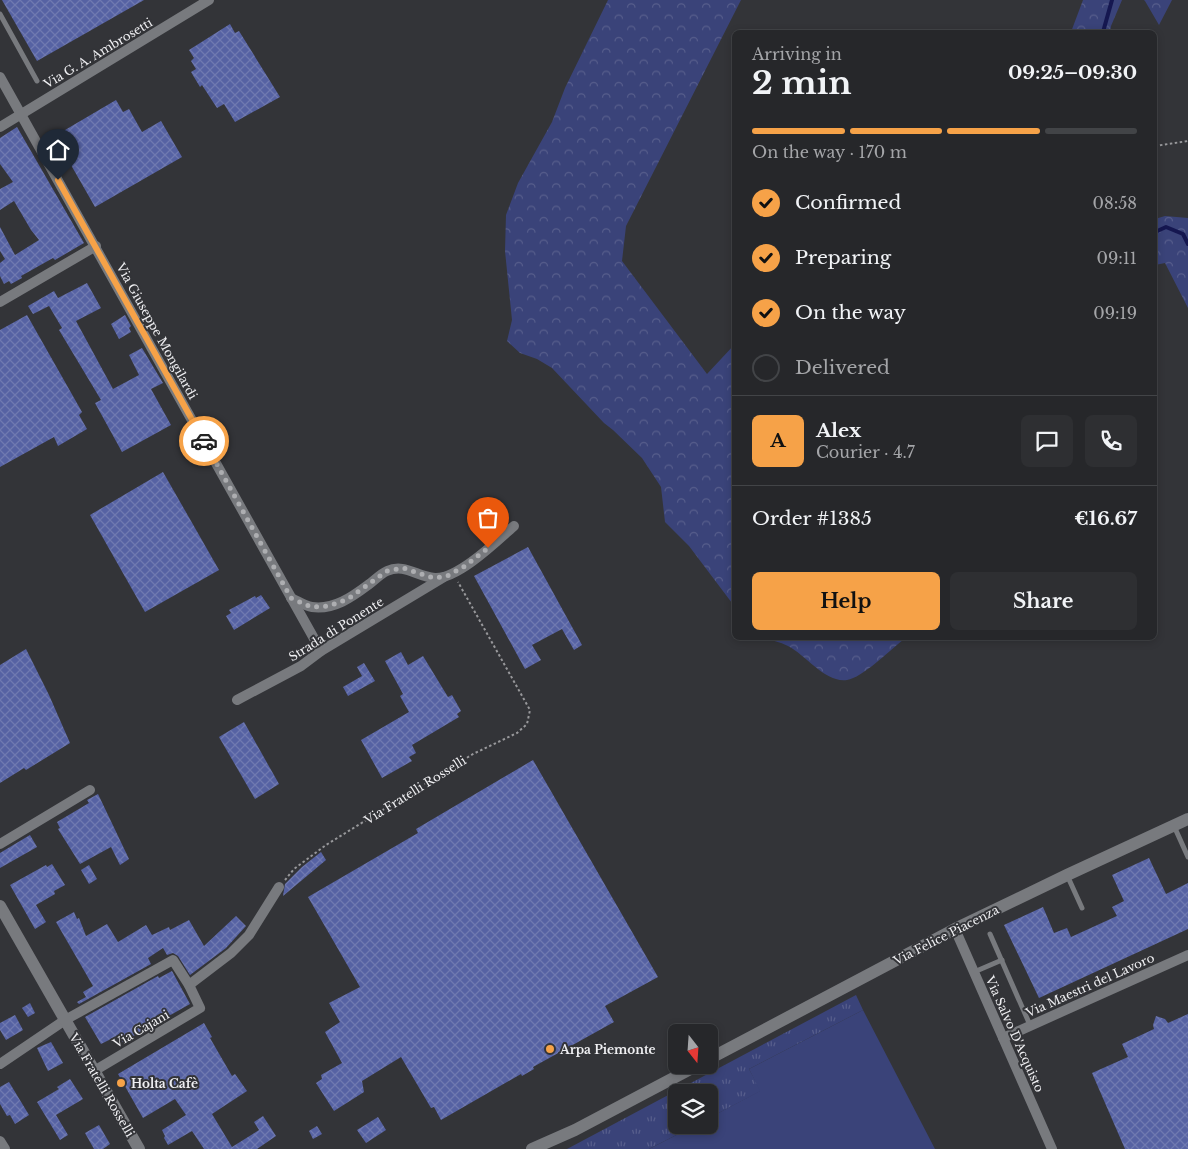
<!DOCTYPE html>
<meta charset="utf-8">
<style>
body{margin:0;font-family:"Libre Baskerville",serif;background:#2e2f32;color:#f1f3f6;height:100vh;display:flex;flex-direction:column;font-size:19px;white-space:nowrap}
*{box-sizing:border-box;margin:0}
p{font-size:16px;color:#a4a5a8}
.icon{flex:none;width:28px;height:28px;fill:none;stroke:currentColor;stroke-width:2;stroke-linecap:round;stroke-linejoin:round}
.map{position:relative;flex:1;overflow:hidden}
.details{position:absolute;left:732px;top:30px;width:425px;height:610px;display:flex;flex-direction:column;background:#26272a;border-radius:8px;box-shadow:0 2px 8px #0003,0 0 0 1px #424447}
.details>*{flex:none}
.needle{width:32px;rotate:163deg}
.buttons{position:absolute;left:668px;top:1024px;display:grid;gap:10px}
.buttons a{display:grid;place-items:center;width:50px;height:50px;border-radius:8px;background:#26272a;box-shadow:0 2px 8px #0003,0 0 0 1px #424447;font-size:25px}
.pin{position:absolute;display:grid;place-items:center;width:42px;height:42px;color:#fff;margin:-51px -21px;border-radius:50% 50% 50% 0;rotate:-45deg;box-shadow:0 0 5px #0007}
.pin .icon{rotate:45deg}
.courier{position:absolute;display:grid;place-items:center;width:50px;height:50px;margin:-25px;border:4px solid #f6a248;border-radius:50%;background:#fff;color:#222;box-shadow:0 1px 6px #0007}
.summary em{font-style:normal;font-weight:700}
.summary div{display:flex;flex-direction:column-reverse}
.summary{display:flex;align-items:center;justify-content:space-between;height:85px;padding:0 20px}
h1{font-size:32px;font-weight:700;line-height:38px}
.bar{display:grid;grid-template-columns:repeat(4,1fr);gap:8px 5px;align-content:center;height:60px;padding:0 20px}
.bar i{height:6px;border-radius:4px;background:#424447}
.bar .on{background:#f6a248}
.bar p{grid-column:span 4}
.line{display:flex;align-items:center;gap:12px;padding:0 20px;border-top:1px solid #424447}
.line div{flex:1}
.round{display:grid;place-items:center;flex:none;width:52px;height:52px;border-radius:8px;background:#2e2f32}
ol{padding:0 20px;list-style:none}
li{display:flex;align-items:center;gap:15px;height:55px}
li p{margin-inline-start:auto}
li .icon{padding:5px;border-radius:50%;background:#f6a248;color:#111;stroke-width:4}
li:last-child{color:#a4a5a8}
li i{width:28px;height:28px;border:2px solid #424447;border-radius:50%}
.button{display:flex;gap:10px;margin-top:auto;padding:10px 20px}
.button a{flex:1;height:58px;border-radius:8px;background:#f6a248;color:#111;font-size:20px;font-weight:700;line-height:58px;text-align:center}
.button a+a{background:#2e2f32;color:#f1f3f6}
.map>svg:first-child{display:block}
</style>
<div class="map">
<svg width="1188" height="1149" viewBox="0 0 1188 1149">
<defs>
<pattern id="grass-tufts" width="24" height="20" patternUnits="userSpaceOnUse" patternTransform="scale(1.25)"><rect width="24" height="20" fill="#3a4379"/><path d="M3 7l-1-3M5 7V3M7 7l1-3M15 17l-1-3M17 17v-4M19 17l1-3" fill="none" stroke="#575e8c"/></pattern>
<pattern id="forest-crowns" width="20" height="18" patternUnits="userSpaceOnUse" patternTransform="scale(1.25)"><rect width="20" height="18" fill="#3a4379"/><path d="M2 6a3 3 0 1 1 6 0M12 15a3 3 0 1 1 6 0" fill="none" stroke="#575e8c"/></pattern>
<pattern id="building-cross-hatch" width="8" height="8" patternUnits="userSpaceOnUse" patternTransform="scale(1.25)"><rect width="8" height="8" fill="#5662a3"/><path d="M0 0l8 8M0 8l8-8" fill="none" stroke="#6f79b0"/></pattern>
</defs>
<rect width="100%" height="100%" fill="#333438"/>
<path fill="url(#grass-tufts)" d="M856,995L863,1010L749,1069L761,1091L709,1118V1092H676V1125H696L649,1149H567Z"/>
<g fill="url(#forest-crowns)">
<path d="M608,0H741L626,226L622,261L707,374L735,344V607L689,546L665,522L661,487L642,458L613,430L604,423L552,368L537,359L520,353L507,341L512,320L505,251L506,215L518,183L552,122L565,88Z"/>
<path d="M1083,0H1122L1111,26L1110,32H1071Z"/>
<path d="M1144,0H1172L1159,25L1145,1Z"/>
<path d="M1165,216L1188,218V308L1165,263L1155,265V219Z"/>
<path d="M762,638H903V640C890,650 862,678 847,680C825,683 806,655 788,646C780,642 771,640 762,638Z"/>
</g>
<path fill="#3a4379" d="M863,1010L935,1149H649L696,1125H709V1118L760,1091L749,1069Z"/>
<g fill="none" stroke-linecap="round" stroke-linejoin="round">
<g stroke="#151750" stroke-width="4">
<path d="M1103,32L1112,0"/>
<path d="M1155,232L1166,227L1183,234L1188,244"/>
</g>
</g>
<g fill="url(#building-cross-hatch)">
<path d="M2,0H144L37,61Z"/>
<path d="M230,24L235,33L239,31L280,97L235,122L224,104L217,108L202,85L200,87L191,72L196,69L191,61L194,58L189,50Z"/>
<path d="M116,100L123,112L129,109L142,132L161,121L182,157L95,207L59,144L65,130Z"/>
<path d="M17,127L84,243L55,260L53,258L21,276L22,278L11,284L9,281L4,284L0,276V263L5,259L0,251V227L15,255L39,240L31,230L14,201L0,210V189L13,182L0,164V138Z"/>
<path d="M87,283L101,308L76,321L113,389L139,375L129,355L142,348L163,383L151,389L171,425L122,452L95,403L101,400L59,330L62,328L49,306L33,314L28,306L54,291L58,298Z"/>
<path d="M27,315L82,412L79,415L87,429L58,446L54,437L0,467V330Z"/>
<path d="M125,315L131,326L129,328L131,332L119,339L111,324Z"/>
<path d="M163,472L219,570L145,612L90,515Z"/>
<path d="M528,547L582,645L574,650L562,629L532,645L541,660L525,669L474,576Z"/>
<path d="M261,595L270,608L234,630L226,616L231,613L229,610L255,596L256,598Z"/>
<path d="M26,649L49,695L70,743L26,770L24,768L0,783V665Z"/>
<path d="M401,652L408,665L423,656L448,697L452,695L461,711L457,714L459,717L412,745L416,753L409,757L412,761L382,778L361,740L409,712L400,696L403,694L385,661Z"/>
<path d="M364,663L375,681L348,696L343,687L362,676L357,667Z"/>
<path d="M244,722L279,784L255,799L219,737Z"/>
<path d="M533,760L658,977L605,1006L614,1022L533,1067L534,1069L522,1076L521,1074L441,1120L434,1107L431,1108L401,1057L362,1081L364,1092L334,1111L316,1083L322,1079L321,1075L342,1063L325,1032L340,1022L329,1003L360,987L308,897L418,833L416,829Z"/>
<path d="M98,794L129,859L120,865L111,847L80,864L58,829L60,828L57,822L89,803L87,800Z"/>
<path d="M30,835L37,847L0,868V853Z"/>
<path d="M321,852L326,860L283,896L285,884L302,867Z"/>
<path d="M1149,858L1166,894L1188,883V929L1039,998L1004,925L1043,907L1054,933L1067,928L1071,937L1117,916L1112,907L1124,901L1112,875Z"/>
<path d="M52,864L65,885L54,891L55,894L36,905L46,922L35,929L10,885L46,865L47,867Z"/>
<path d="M89,865L97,879L89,884L81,870Z"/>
<path d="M74,912L77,919L79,918L86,936L107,924L118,942L146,925L152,935L169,927L170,930L189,920L204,946L236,916L246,926L226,948L190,975L178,956L173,953L167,955L163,948L148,958L151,964L79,1004L77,1002L86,997L83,992L93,986L56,922Z"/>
<path d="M172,971L190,1004L119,1044L115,1037L101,1044L85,1017L158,976L159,978Z"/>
<path d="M30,1003L35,1013L28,1017L22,1008Z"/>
<path d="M1188,1014V1149H1125L1092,1073L1128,1057L1122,1044L1154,1029L1153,1025L1156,1016L1165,1019L1168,1023Z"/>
<path d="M15,1015L23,1030L6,1040L0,1030V1023Z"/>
<path d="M204,1023L212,1037L210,1038L232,1076L235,1074L247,1091L212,1114L232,1147L259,1130L254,1122L263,1116L276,1136L257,1149H204L192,1131L168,1145L164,1138L165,1136L162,1130L186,1115L175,1099L143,1118L118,1074Z"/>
<path d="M51,1042L63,1063L48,1071L37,1048Z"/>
<path d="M70,1079L83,1099L56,1115L68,1135L60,1140L37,1102L59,1089L57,1087Z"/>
<path d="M9,1082L29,1115L15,1124L10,1115L7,1116L0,1104V1087Z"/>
<path d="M378,1117L386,1130L366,1143L357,1130Z"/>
<path d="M99,1125L110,1144L103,1149H94L85,1133Z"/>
<path d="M317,1126L322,1134L313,1139L309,1131Z"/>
</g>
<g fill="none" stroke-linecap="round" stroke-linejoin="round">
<g stroke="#98989b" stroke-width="2" stroke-dasharray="2.5 2.5" stroke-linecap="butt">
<path d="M1155,146L1188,141"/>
<path d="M285,880L294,869L326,845L473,754L517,733L527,724L530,710L458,582"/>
</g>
<g stroke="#787a7e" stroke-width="5">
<path d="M0,14L37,81"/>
<path d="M1174,826L1188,857"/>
<path d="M1067,875L1082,908"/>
<path d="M990,934L1030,1025"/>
<path d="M974,972L1002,960"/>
</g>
<g stroke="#787a7e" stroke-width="10">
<path d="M0,77L321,651"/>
<path d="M0,127L209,0"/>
<path d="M0,302L96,246"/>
<path d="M291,598C298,601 305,606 312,607C334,610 352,597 368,585C374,581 380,574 387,571C405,563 417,577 435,578C458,579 497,541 514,526"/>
<path d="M237,700L301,666L321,651L444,577"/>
<path d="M0,844L90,790"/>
<path d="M955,929L1052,1149"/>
<path d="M189,985L231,953L249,935L279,887"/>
<path d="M1003,1038L1188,955"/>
<path d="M0,1064L65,1020L173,960L189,985L200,1008L94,1071"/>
<path d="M0,1141L5,1149"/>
</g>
<g stroke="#787a7e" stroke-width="12">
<path d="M0,906L139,1149"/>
<path d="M709,1059L955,929L1067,875L1188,819"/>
<path d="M532,1149L575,1130L698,1065"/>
</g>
</g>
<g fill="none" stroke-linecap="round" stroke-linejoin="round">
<path stroke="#adaeb1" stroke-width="5" stroke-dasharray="0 9" d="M204,441L291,598L311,607L329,606L348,599L387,571L403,568L434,578L447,576L465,566L488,548"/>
<path stroke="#f6a248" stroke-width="6" d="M58,180L204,441"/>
</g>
<g fill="#f6a248" stroke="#333438" stroke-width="2">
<circle cx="550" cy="1049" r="5"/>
<circle cx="121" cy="1083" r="5"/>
</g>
<g text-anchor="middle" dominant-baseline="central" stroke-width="4" stroke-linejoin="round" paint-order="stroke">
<g font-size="12" fill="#efeff2" stroke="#333438">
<text transform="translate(98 53) rotate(-31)">Via G. A. Ambrosetti</text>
<text transform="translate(157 331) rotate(61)">Via Giuseppe Mongilardi</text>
<text transform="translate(336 629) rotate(-32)">Strada di Ponente</text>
<text transform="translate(415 790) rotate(-32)">Via Fratelli Rosselli</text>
<text transform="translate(946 935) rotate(-27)">Via Felice Piacenza</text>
<text transform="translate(1090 985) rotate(-24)">Via Maestri del Lavoro</text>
<text transform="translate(141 1029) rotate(-30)">Via Cajani</text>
<text transform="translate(1015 1034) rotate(66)">Via Salvo D'Acquisto</text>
<text transform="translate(102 1085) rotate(60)">Via Fratelli Rosselli</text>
</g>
<g font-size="12" font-weight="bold" fill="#efeff2" stroke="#333438" text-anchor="start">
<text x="560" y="1049">Arpa Piemonte</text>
<text x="131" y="1083">Holta Cafè</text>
</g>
</g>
</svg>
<div class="buttons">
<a><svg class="needle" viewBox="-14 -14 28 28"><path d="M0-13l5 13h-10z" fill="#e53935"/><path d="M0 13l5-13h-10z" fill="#a4a5a8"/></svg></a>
<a><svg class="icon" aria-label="layers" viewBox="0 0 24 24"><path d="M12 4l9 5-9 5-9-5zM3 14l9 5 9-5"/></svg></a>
</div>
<div class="pin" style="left:488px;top:548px;background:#ea580c"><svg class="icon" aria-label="bag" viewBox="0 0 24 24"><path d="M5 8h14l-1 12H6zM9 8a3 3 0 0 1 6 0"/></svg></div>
<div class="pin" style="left:58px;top:180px;background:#1f2937"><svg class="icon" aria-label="home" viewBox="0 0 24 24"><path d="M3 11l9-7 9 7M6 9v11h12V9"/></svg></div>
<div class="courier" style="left:204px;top:441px"><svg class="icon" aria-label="car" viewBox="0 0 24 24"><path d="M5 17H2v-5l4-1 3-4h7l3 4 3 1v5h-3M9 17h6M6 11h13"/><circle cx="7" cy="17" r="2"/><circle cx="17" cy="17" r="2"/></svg></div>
<section class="details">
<div class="summary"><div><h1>2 min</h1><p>Arriving in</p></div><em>09:25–09:30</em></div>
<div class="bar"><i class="on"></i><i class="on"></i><i class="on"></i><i></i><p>On the way · 170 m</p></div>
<ol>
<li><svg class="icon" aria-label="check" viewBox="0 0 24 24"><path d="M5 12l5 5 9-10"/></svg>Confirmed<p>08:58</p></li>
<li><svg class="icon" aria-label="check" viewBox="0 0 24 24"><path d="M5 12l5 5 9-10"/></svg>Preparing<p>09:11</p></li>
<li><svg class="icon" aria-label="check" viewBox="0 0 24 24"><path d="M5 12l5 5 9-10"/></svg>On the way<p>09:19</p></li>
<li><i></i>Delivered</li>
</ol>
<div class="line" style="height:90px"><b class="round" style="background:#f6a248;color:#111">A</b><div><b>Alex</b><p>Courier · 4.7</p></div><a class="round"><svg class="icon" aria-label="chat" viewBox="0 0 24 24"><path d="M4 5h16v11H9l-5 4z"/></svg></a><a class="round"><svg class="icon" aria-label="phone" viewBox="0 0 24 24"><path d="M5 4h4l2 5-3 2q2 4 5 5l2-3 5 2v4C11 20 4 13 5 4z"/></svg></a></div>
<div class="line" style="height:65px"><div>Order #1385</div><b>€16.67</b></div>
<div class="button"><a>Help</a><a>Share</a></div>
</section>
</div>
